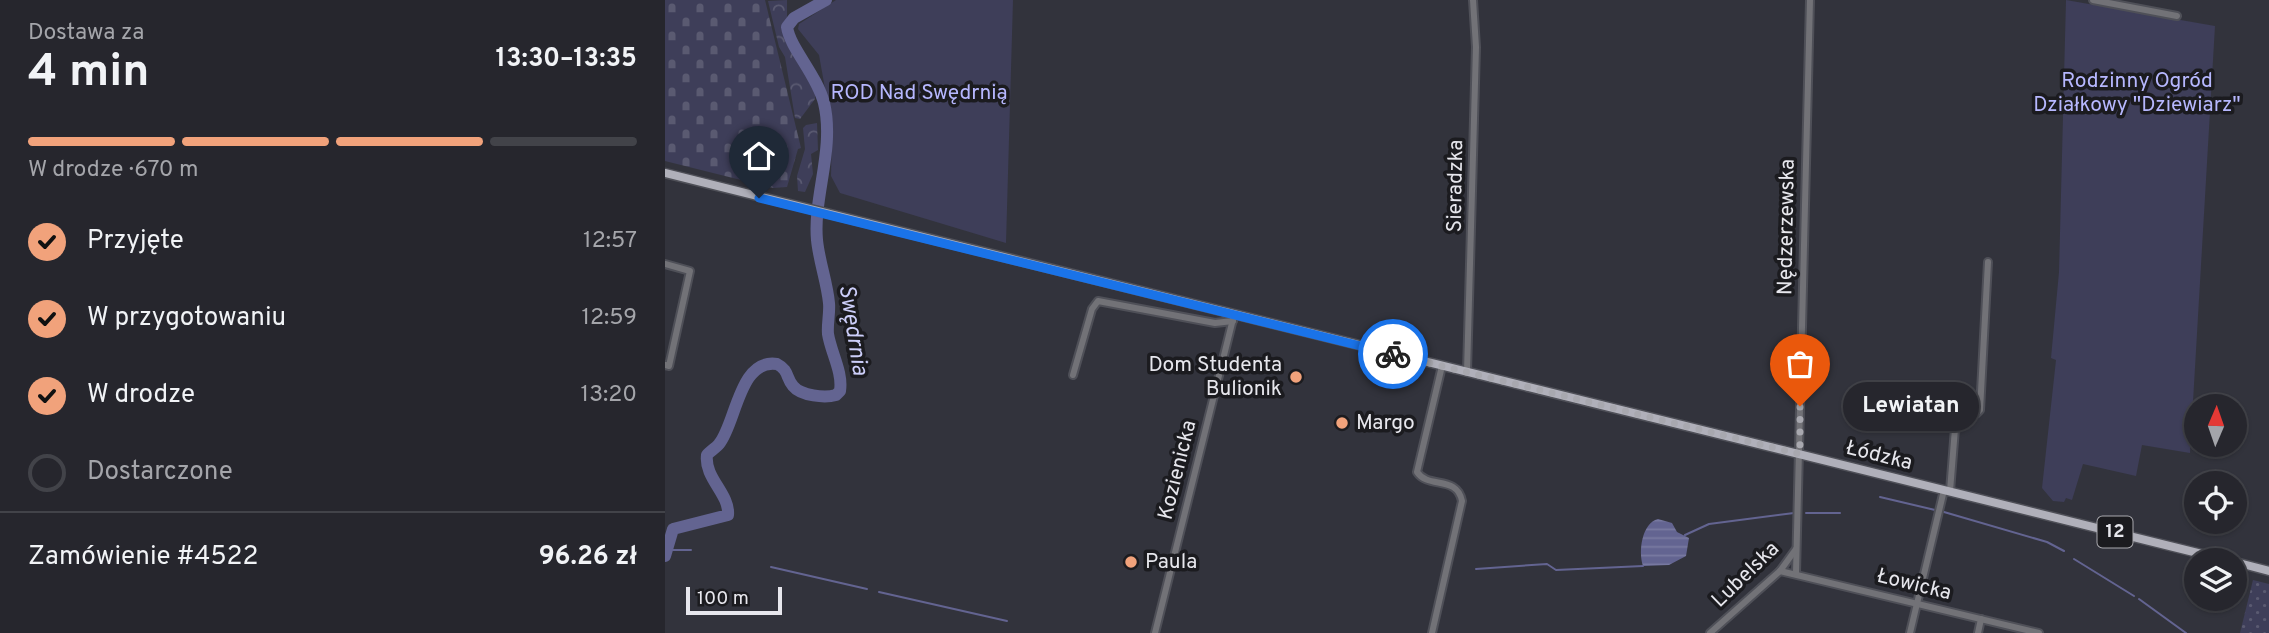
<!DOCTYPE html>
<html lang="pl">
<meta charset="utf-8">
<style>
body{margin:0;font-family:Overpass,sans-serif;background:#323239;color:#f1f3f6;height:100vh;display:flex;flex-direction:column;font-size:26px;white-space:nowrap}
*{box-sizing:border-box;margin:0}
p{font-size:23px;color:#a4a5aa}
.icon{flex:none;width:38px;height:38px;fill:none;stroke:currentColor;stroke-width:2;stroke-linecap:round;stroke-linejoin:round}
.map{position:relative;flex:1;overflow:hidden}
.panel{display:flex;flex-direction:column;background:#26262d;width:665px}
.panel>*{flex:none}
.needle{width:46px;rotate:2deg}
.tools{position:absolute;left:1519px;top:394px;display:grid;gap:14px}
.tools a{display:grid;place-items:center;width:63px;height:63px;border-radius:50%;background:#26262d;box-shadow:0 2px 5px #0004,0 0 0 2px #424349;font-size:35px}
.scale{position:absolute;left:21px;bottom:18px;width:96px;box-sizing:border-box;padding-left:7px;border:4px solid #e7e7ed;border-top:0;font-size:19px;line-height:24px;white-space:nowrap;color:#e7e7ed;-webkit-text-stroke:5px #1b1b1f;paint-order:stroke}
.pin{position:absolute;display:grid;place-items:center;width:60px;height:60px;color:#fff;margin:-72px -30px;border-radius:50% 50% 50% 0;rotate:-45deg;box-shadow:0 0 7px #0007}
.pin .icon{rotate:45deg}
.courier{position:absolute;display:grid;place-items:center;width:70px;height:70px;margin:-35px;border:5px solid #1a73e8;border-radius:50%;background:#fff;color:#222;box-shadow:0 2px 9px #0007}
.bubble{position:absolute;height:49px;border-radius:24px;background:#26262d;box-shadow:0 2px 5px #0004,0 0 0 2px #424349;font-size:23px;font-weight:700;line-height:49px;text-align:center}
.head em{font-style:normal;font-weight:700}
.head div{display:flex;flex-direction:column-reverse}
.head{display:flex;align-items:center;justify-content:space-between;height:119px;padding:0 28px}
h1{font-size:46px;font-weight:700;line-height:52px}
.bar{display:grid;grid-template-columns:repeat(4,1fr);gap:10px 7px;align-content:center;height:84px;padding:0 28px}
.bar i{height:9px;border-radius:5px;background:#424349}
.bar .selected{background:#f1a27b}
.bar p{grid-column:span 4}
.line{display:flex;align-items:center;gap:18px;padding:0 28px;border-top:2px solid #424349}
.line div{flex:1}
ol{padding:0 28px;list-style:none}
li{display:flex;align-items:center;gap:21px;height:77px}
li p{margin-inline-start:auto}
li .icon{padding:7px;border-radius:50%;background:#f1a27b;color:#111;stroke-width:4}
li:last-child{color:#a4a5aa}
li i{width:38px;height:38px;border:4px solid #424349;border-radius:50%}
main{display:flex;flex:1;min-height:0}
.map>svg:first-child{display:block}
</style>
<main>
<section class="panel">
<div class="head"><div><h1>4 min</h1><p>Dostawa za</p></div><em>13:30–13:35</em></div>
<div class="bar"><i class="selected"></i><i class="selected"></i><i class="selected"></i><i></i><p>W drodze · 670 m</p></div>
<ol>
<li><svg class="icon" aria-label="check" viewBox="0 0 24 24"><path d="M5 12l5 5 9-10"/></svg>Przyjęte<p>12:57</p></li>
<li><svg class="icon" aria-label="check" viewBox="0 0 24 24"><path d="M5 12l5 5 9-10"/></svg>W przygotowaniu<p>12:59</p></li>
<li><svg class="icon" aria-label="check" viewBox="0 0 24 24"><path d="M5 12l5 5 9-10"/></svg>W drodze<p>13:20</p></li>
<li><i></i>Dostarczone</li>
</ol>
<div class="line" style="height:91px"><div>Zamówienie #4522</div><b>96.26 zł</b></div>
</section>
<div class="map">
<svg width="1604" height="633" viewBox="0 0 1604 633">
<defs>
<pattern id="grass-dots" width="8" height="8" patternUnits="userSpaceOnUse" patternTransform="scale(1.75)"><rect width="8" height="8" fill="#3e3e59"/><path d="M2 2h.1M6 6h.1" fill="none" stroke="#5a5a71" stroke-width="1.8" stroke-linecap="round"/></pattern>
<pattern id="forest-crowns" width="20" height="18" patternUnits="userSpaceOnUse" patternTransform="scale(1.75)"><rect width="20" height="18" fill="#3e3e59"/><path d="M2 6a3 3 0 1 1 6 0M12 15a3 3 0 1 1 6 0" fill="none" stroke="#5a5a71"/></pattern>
<pattern id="cemetery-stones" width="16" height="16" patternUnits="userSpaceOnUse" patternTransform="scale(1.75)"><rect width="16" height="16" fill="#3e3e59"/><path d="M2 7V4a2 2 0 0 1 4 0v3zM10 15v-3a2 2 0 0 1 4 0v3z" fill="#5a5a71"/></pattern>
<pattern id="water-rules" width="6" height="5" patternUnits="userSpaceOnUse" patternTransform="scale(1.75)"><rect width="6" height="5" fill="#636491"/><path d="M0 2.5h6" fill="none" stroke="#797aa1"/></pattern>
</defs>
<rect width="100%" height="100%" fill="#32333c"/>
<path fill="url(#grass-dots)" d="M1588,580L1604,584V633H1575Z"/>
<g fill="url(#forest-crowns)">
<path d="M122,0V41L140,67L150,91V99L135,119L130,118L120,57L114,47L103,1Z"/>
<path d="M152,123L153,150L146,154L148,174L140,192L133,191L132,176L140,149L138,128L141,125Z"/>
</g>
<path fill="url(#cemetery-stones)" d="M0,0H100L136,148L133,149L122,187L108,188L0,161Z"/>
<g fill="#3e3e59">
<path d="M171,0H348L341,243L175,193L166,176L167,128L154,55L133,29L134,24Z"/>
<path d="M1401,0L1550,26L1525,453L1477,445L1471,476L1418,464L1407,500L1401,498L1399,502L1388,501L1377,488L1391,360L1386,358L1394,272Z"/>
</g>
<path fill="url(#water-rules)" d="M993,519L1007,523L1012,532L1024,538L1021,556L1004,565L978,566C973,551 977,523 993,519Z"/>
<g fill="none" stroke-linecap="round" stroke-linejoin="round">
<g stroke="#636491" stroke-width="2">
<path d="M1215,497L1270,510"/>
<path d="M1279,512L1382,542L1399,551"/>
<path d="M1141,513H1175"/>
<path d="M1020,535L1044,524L1129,513"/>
<path d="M1,550H26"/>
<path d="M1409,559L1469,596"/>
<path d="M106,567L202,589"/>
<path d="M811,569L882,564L891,570L978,566"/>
<path d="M214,592L342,621"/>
<path d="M1474,599L1521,633"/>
</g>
<path stroke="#636491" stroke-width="12" d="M0,556L8,529L63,515C65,494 39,478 42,455C45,451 51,448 54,444C71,424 74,358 112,364C124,370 121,378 128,386C136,396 160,398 171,395L175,391C178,372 166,353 163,334C162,324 165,313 164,303C162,282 154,261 152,240C148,197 170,149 159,103C152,75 125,48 122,27L129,18L161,0"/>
<defs>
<g id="minor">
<path d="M1428,0L1512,16"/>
<path d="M0,264L25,271L4,366L0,365"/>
<path d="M802,372L811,47L808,0"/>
<path d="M408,375L427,309L433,301L550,323L568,321"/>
<path d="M1285,491L1291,416L1295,413L1311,414L1315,410L1323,262"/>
<path d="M1115,571L1374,633"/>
<path d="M1131,573L1145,0"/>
<path d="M490,633L569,315"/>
<path d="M767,633L797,501C792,475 763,489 752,472L777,366"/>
<path d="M1045,633L1115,571L1131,549"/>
<path d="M1245,633L1279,490"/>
<path d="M1313,633L1316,619"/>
</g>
<g id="major">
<path d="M0,173L1561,560"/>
<path d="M1570,562L1604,571"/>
</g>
</defs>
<use href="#minor" stroke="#4f5058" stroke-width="10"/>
<use href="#major" stroke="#4f5058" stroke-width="11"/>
<use href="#minor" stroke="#727277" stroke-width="6"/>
<use href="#major" stroke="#b0b0ba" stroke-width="8"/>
</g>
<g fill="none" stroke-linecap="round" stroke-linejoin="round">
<path stroke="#a8a8af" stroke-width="7" stroke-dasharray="0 12.6" d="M728,354L1135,454V406"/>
<path stroke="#1a73e8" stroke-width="9" d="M94,198L728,354"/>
</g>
<g fill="#f1a27b" stroke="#1b1b1f" stroke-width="2.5">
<circle cx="631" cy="377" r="7"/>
<circle cx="677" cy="423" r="7"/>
<circle cx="466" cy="562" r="7"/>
</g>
<g text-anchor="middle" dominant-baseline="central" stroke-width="7" stroke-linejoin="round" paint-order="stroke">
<rect fill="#1b1b1f" stroke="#aaaaaf" stroke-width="2" x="1432.5" y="516.5" width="35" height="31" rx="5"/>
<g font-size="19" font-weight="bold" fill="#e7e7ed">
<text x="1450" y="532">12</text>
</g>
<g font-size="21" fill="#b6b7fe" stroke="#1b1b1f">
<text x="1472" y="81">Rodzinny Ogród<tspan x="1472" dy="24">Działkowy "Dziewiarz"</tspan></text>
<text x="254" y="93">ROD Nad Swędrnią</text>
</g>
<g font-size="21" fill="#e7e7ed" stroke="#1b1b1f">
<text transform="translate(791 186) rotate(-89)">Sieradzka</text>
<text transform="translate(1122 227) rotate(-89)">Nędzerzewska</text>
<text transform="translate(1214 456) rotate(14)">Łódzka</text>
<text transform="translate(513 470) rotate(-76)">Kozienicka</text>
<text transform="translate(1081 575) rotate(-44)">Lubelska</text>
<text transform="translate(1249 585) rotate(14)">Łowicka</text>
</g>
<g font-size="21" fill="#e7e7ed" stroke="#1b1b1f" text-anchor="start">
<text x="617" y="365" text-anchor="end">Dom Studenta<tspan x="617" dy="24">Bulionik</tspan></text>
<text x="691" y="423">Margo</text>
<text x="480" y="562">Paula</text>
</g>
<g font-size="23" font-style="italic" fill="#cccef9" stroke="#1b1b1f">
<text transform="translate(187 330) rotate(81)">Swędrnia</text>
</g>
</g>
</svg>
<div class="tools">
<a><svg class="needle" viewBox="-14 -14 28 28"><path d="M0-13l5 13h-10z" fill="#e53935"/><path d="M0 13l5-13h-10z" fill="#a4a5aa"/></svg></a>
<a><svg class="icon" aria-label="locate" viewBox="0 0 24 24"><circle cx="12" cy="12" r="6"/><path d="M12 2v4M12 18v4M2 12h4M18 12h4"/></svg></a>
<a><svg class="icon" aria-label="layers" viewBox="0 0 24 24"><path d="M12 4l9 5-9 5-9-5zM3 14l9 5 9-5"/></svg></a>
</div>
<div class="scale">100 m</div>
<div class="pin" style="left:1135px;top:406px;background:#ea580c"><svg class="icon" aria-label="bag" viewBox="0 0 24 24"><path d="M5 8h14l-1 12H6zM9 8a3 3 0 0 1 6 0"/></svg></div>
<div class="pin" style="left:94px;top:198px;background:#1f2937"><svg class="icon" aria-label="home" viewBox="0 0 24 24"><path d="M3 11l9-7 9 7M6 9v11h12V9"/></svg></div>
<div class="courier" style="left:728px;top:354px"><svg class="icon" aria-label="bike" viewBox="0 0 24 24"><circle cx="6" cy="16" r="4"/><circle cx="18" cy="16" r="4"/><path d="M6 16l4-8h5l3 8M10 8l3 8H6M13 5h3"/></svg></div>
<div class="bubble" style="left:1178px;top:382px;width:136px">Lewiatan</div>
</div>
</main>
